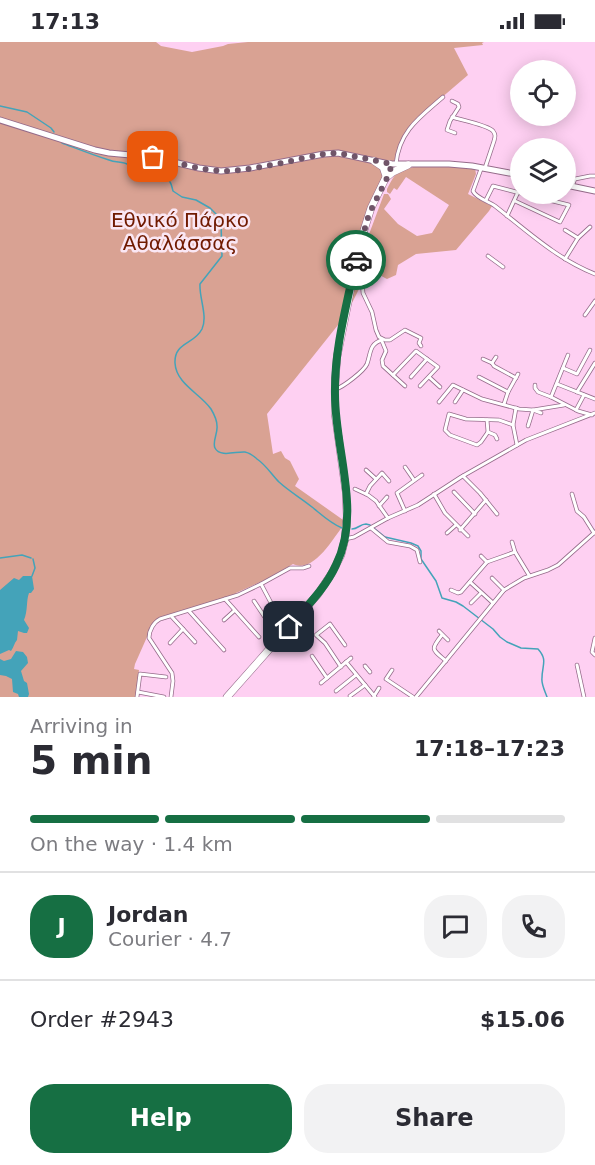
<!DOCTYPE html>
<meta charset="utf-8">
<style>
body{margin:0;font-family:"DejaVu Sans",sans-serif;background:#f2f2f3;color:#2b2b33;height:100vh;display:flex;flex-direction:column;font-size:22px;white-space:nowrap}
*{box-sizing:border-box;margin:0}
p{font-size:20px;color:#7c7c81}
.icon{flex:none;width:33px;height:33px;fill:none;stroke:currentColor;stroke-width:2;stroke-linecap:round;stroke-linejoin:round}
.map{position:relative;height:655px;overflow:hidden}
.sheet{display:flex;flex-direction:column;background:#fff;flex:1}
.sheet>*{flex:none}
.buttons{position:absolute;left:510px;top:18px;display:grid;gap:12px}
.buttons a{display:grid;place-items:center;width:66px;height:66px;border-radius:50%;background:#fff;box-shadow:0 3px 15px #0003;font-size:30px}
.pin{position:absolute;display:grid;place-items:center;width:51px;height:51px;color:#fff;margin:-26px;border-radius:12px;box-shadow:0 3px 9px #0006}
.courier{position:absolute;display:grid;place-items:center;width:60px;height:60px;margin:-30px;border:4px solid #166f43;border-radius:50%;background:#fff;color:#222;box-shadow:0 2px 8px #0007}
.head em{font-style:normal;font-weight:700}
.head div{display:flex;flex-direction:column-reverse}
.head{display:flex;align-items:center;justify-content:space-between;height:102px;padding:0 30px}
h1{font-size:39px;font-weight:700;line-height:45px}
.bar{display:grid;grid-template-columns:repeat(4,1fr);gap:9px 6px;align-content:center;height:72px;padding:0 30px}
.bar i{height:8px;border-radius:4px;background:#e1e1e2}
.bar .active{background:#166f43}
.bar p{grid-column:span 4}
.line{display:flex;align-items:center;gap:15px;padding:0 30px;border-top:2px solid #e1e1e2}
.line div{flex:1}
.round{display:grid;place-items:center;flex:none;width:63px;height:63px;border-radius:24px;background:#f2f2f3}
.button{display:flex;gap:12px;margin-top:auto;padding:12px 30px}
.button a{flex:1;height:69px;border-radius:24px;background:#166f43;color:#fff;font-size:24px;font-weight:700;line-height:69px;text-align:center}
.button a+a{background:#f2f2f3;color:#2b2b33}
.status{display:flex;justify-content:space-between;align-items:center;height:42px;padding:0 30px;background:#fff;direction:ltr}
.status svg{height:16px;fill:currentColor}
.map>svg:first-child{display:block}
</style>
<div class="status"><b>17:13</b><svg viewBox="0 0 49 12"><path d="M0 12V9h3v3zM5 12V6h3v6zM10 12V3h3v9zM15 12V0h3v12zM26 1h20v11H26zM47 4h2v5h-2z"/></svg></div>
<div class="map">
<svg width="595" height="655" viewBox="0 0 595 655">
<rect width="100%" height="100%" fill="#fed0f2"/>
<g fill="#d9a293">
<path d="M0,0H156L161,4L192,10L223,4L228,2L248,0H484L482,1L483,3L454,6L468,33L412,81L405,92L359,206L363,239L351,263L338,283L267,372L273,412L281,409L285,416L290,419L299,437L295,444L346,480C334,494 315,532 293,522L267,537L236,551L235,553L156,578L151,586L135,622L134,627L139,628L136,655H0Z"/>
<path d="M418,124H450L475,126L476,132L468,152L492,164L489,169L456,208L416,212L398,223L396,233L387,237L385,236L362,223V220L368,195L384,152H388L391,157L384,167L398,182L417,194L432,191L449,163L406,135L397,148L394,146L390,152L387,150V147C397,128 397,129 418,124Z"/>
</g>
<g fill="#44a3b9">
<path d="M23,534H32L34,547L31,551H29C26,559 28,569 24,578L29,586L27,591H24L18,589L17,598C14,601 14,605 11,609L9,608L0,612V548L14,536L19,538Z"/>
<path d="M16,609L23,610L27,615L28,621L21,629L24,639L27,641L29,652L28,655H19L18,652L13,650L12,637L6,634L0,633V617L4,619L11,617Z"/>
</g>
<g fill="none" stroke-linecap="round" stroke-linejoin="round">
<g stroke="#44a3b9" stroke-width="1.5">
<path d="M0,64L27,70L51,86L54,90"/>
<path d="M62,101C78,107 93,113 109,118C116,121 123,119 129,123L135,122L139,118C151,119 164,129 170,140C172,143 172,146 173,149L182,155L196,158L210,166L218,174L221,181L222,214L200,242C199,256 208,274 202,287C194,303 174,300 175,321C176,342 201,352 211,367C214,372 217,378 217,384C218,391 212,400 215,406C220,416 237,409 245,410C250,411 254,414 257,417C266,423 272,433 279,440C290,450 301,456 312,465C322,473 330,481 342,486"/>
<path d="M352,487C358,487 360,482 366,482L370,483L385,495L411,501L418,504L421,509V517L436,539L442,556L456,560L463,564L493,587L500,595L507,600L521,606L538,607C548,618 542,623 542,636C541,642 545,649 547,655"/>
<path d="M0,516L22,513L31,516"/>
<path d="M32,534L35,526L33,517"/>
</g>
<defs>
<g id="minor">
<path d="M452,59L458,62L459,65L450,79L447,88L455,91"/>
<path d="M452,75C461,78 488,83 493,89C496,93 495,95 494,99L485,126"/>
<path d="M396,122C399,89 420,75 443,55"/>
<path d="M481,127L473,149C476,156 488,159 495,164C527,189 557,217 595,232"/>
<path d="M572,144L575,137L590,134H595"/>
<path d="M486,158L493,144L520,151"/>
<path d="M515,159L560,180L569,163L524,152"/>
<path d="M507,174L518,150"/>
<path d="M565,188L578,196"/>
<path d="M488,214L503,225"/>
<path d="M565,217L578,196L590,185"/>
<path d="M355,234L362,238L363,251L372,270L376,288L379,295L385,298H390L405,288L421,296L419,301L421,304"/>
<path d="M585,273L595,259"/>
<path d="M381,297L386,309L382,318L383,324L405,344"/>
<path d="M496,315L492,321L494,324L516,336"/>
<path d="M483,317L492,321"/>
<path d="M563,326L577,332L590,308"/>
<path d="M393,333L416,309L438,325L420,344"/>
<path d="M411,335L427,317"/>
<path d="M429,335L440,345"/>
<path d="M479,335L508,350"/>
<path d="M557,342L595,357"/>
<path d="M535,343V346L538,350L551,355L578,369L592,373"/>
<path d="M336,347C343,345 364,329 367,322C371,311 369,302 382,298"/>
<path d="M577,350L595,321"/>
<path d="M551,355L568,313"/>
<path d="M439,360L453,343L482,357L519,367L533,368L541,371"/>
<path d="M455,360L463,348"/>
<path d="M504,362L508,350L518,332"/>
<path d="M516,366L513,383L517,403"/>
<path d="M576,368L584,353"/>
<path d="M487,378L488,390L495,393L497,397"/>
<path d="M528,384L533,368L564,363"/>
<path d="M488,390L481,400L477,403L450,393L445,388L449,372L466,377L499,378L513,383"/>
<path d="M405,425L414,438"/>
<path d="M366,428L376,437"/>
<path d="M463,434L480,451L497,472"/>
<path d="M355,447L368,453L376,459L388,476"/>
<path d="M454,450L475,472"/>
<path d="M366,452L370,444L382,431L389,439"/>
<path d="M434,452L445,471L468,494"/>
<path d="M572,452L577,469L584,475L594,491"/>
<path d="M379,464L387,455"/>
<path d="M405,469L397,451L422,433"/>
<path d="M371,486L388,500L410,504L417,508L420,520"/>
<path d="M460,488L486,458"/>
<path d="M447,491L456,483"/>
<path d="M345,497L354,495L388,476L418,463L461,435L526,398L595,371"/>
<path d="M512,500L515,510L529,533"/>
<path d="M481,514L487,520"/>
<path d="M492,536L504,548"/>
<path d="M470,540L493,561"/>
<path d="M261,542L278,574"/>
<path d="M451,548L458,551L461,550L487,520L515,510"/>
<path d="M225,557L259,595"/>
<path d="M254,559L274,589"/>
<path d="M471,561L481,551"/>
<path d="M189,569L224,608"/>
<path d="M172,575L195,600"/>
<path d="M224,578L234,569"/>
<path d="M439,589L448,598"/>
<path d="M442,593C430,608 432,607 446,619"/>
<path d="M595,596L592,610L595,613"/>
<path d="M170,601L183,587"/>
<path d="M312,614L327,636"/>
<path d="M346,620L375,655"/>
<path d="M577,623L584,655"/>
<path d="M365,624L370,630"/>
<path d="M341,625L325,601L316,593L330,582L345,603"/>
<path d="M392,628L386,637L413,655"/>
<path d="M321,641L351,616"/>
<path d="M336,649L356,633"/>
<path d="M138,650L164,655"/>
<path d="M350,654L365,643"/>
<path d="M374,654L379,646"/>
<path d="M137,655L140,632L166,635"/>
<path d="M171,655L173,639L172,631L149,596C149,588 154,580 160,577L238,553L261,542L290,526H303L309,524"/>
<path d="M416,655L504,548L524,536L548,528L558,523L595,490"/>
</g>
<g id="secondary">
<path d="M0,78L95,108L109,111L152,115L199,126L221,129L250,126L324,112L338,111L389,122H449L472,124L520,133"/>
<path d="M566,143L595,149"/>
</g>
<g id="primary">
<path d="M374,119L383,125L386,134"/>
<path d="M388,134L393,130L408,123"/>
<path d="M227,655L318,552L332,531L341,513L345,497L347,474L346,450L335,371V342L337,315L360,201L371,166L387,133L389,122"/>
</g>
</defs>
<use href="#minor" stroke="#956b8a" stroke-width="4.5"/>
<use href="#secondary" stroke="#956b8a" stroke-width="7"/>
<use href="#primary" stroke="#956b8a" stroke-width="8"/>
<use href="#minor" stroke="#fff" stroke-width="3"/>
<use href="#secondary" stroke="#fff" stroke-width="5"/>
<use href="#primary" stroke="#fff" stroke-width="7"/>
</g>
<g fill="none" stroke-linecap="round" stroke-linejoin="round">
<path stroke="#705569" stroke-width="6" stroke-dasharray="0 10.8" d="M153,115C175,120 199,128 222,129C254,129 292,118 324,112L338,111L392,122L388,134L369,172L356,218"/>
<path stroke="#166f43" stroke-width="8" d="M289,585C306,565 325,547 336,523C362,470 335,409 335,353C334,307 347,262 356,218"/>
</g>
<g text-anchor="middle" dominant-baseline="central" stroke-width="5" stroke-linejoin="round" paint-order="stroke">
<g font-size="20" fill="#701a00" stroke="#fae7f4">
<text x="180" y="178">Εθνικό Πάρκο<tspan x="180" dy="23">Αθαλάσσας</tspan></text>
</g>
</g>
</svg>
<div class="buttons">
<a><svg class="icon" aria-label="locate" viewBox="0 0 24 24"><circle cx="12" cy="12" r="6"/><path d="M12 2v4M12 18v4M2 12h4M18 12h4"/></svg></a>
<a><svg class="icon" aria-label="layers" viewBox="0 0 24 24"><path d="M12 4l9 5-9 5-9-5zM3 14l9 5 9-5"/></svg></a>
</div>
<div class="pin" style="left:153px;top:115px;background:#ea580c"><svg class="icon" aria-label="bag" viewBox="0 0 24 24"><path d="M5 8h14l-1 12H6zM9 8a3 3 0 0 1 6 0"/></svg></div>
<div class="pin" style="left:289px;top:585px;background:#1f2937"><svg class="icon" aria-label="home" viewBox="0 0 24 24"><path d="M3 11l9-7 9 7M6 9v11h12V9"/></svg></div>
<div class="courier" style="left:356px;top:218px"><svg class="icon" aria-label="car" viewBox="0 0 24 24"><path d="M5 17H2v-5l4-1 3-4h7l3 4 3 1v5h-3M9 17h6M6 11h13"/><circle cx="7" cy="17" r="2"/><circle cx="17" cy="17" r="2"/></svg></div>
</div>
<section class="sheet">
<div class="head"><div><h1>5 min</h1><p>Arriving in</p></div><em>17:18–17:23</em></div>
<div class="bar"><i class="active"></i><i class="active"></i><i class="active"></i><i></i><p>On the way · 1.4 km</p></div>
<div class="line" style="height:108px"><b class="round" style="background:#166f43;color:#fff">J</b><div><b>Jordan</b><p>Courier · 4.7</p></div><a class="round"><svg class="icon" aria-label="chat" viewBox="0 0 24 24"><path d="M4 5h16v11H9l-5 4z"/></svg></a><a class="round"><svg class="icon" aria-label="phone" viewBox="0 0 24 24"><path d="M5 4h4l2 5-3 2q2 4 5 5l2-3 5 2v4C11 20 4 13 5 4z"/></svg></a></div>
<div class="line" style="height:78px"><div>Order #2943</div><b>$15.06</b></div>
<div class="button"><a>Help</a><a>Share</a></div>
</section>
